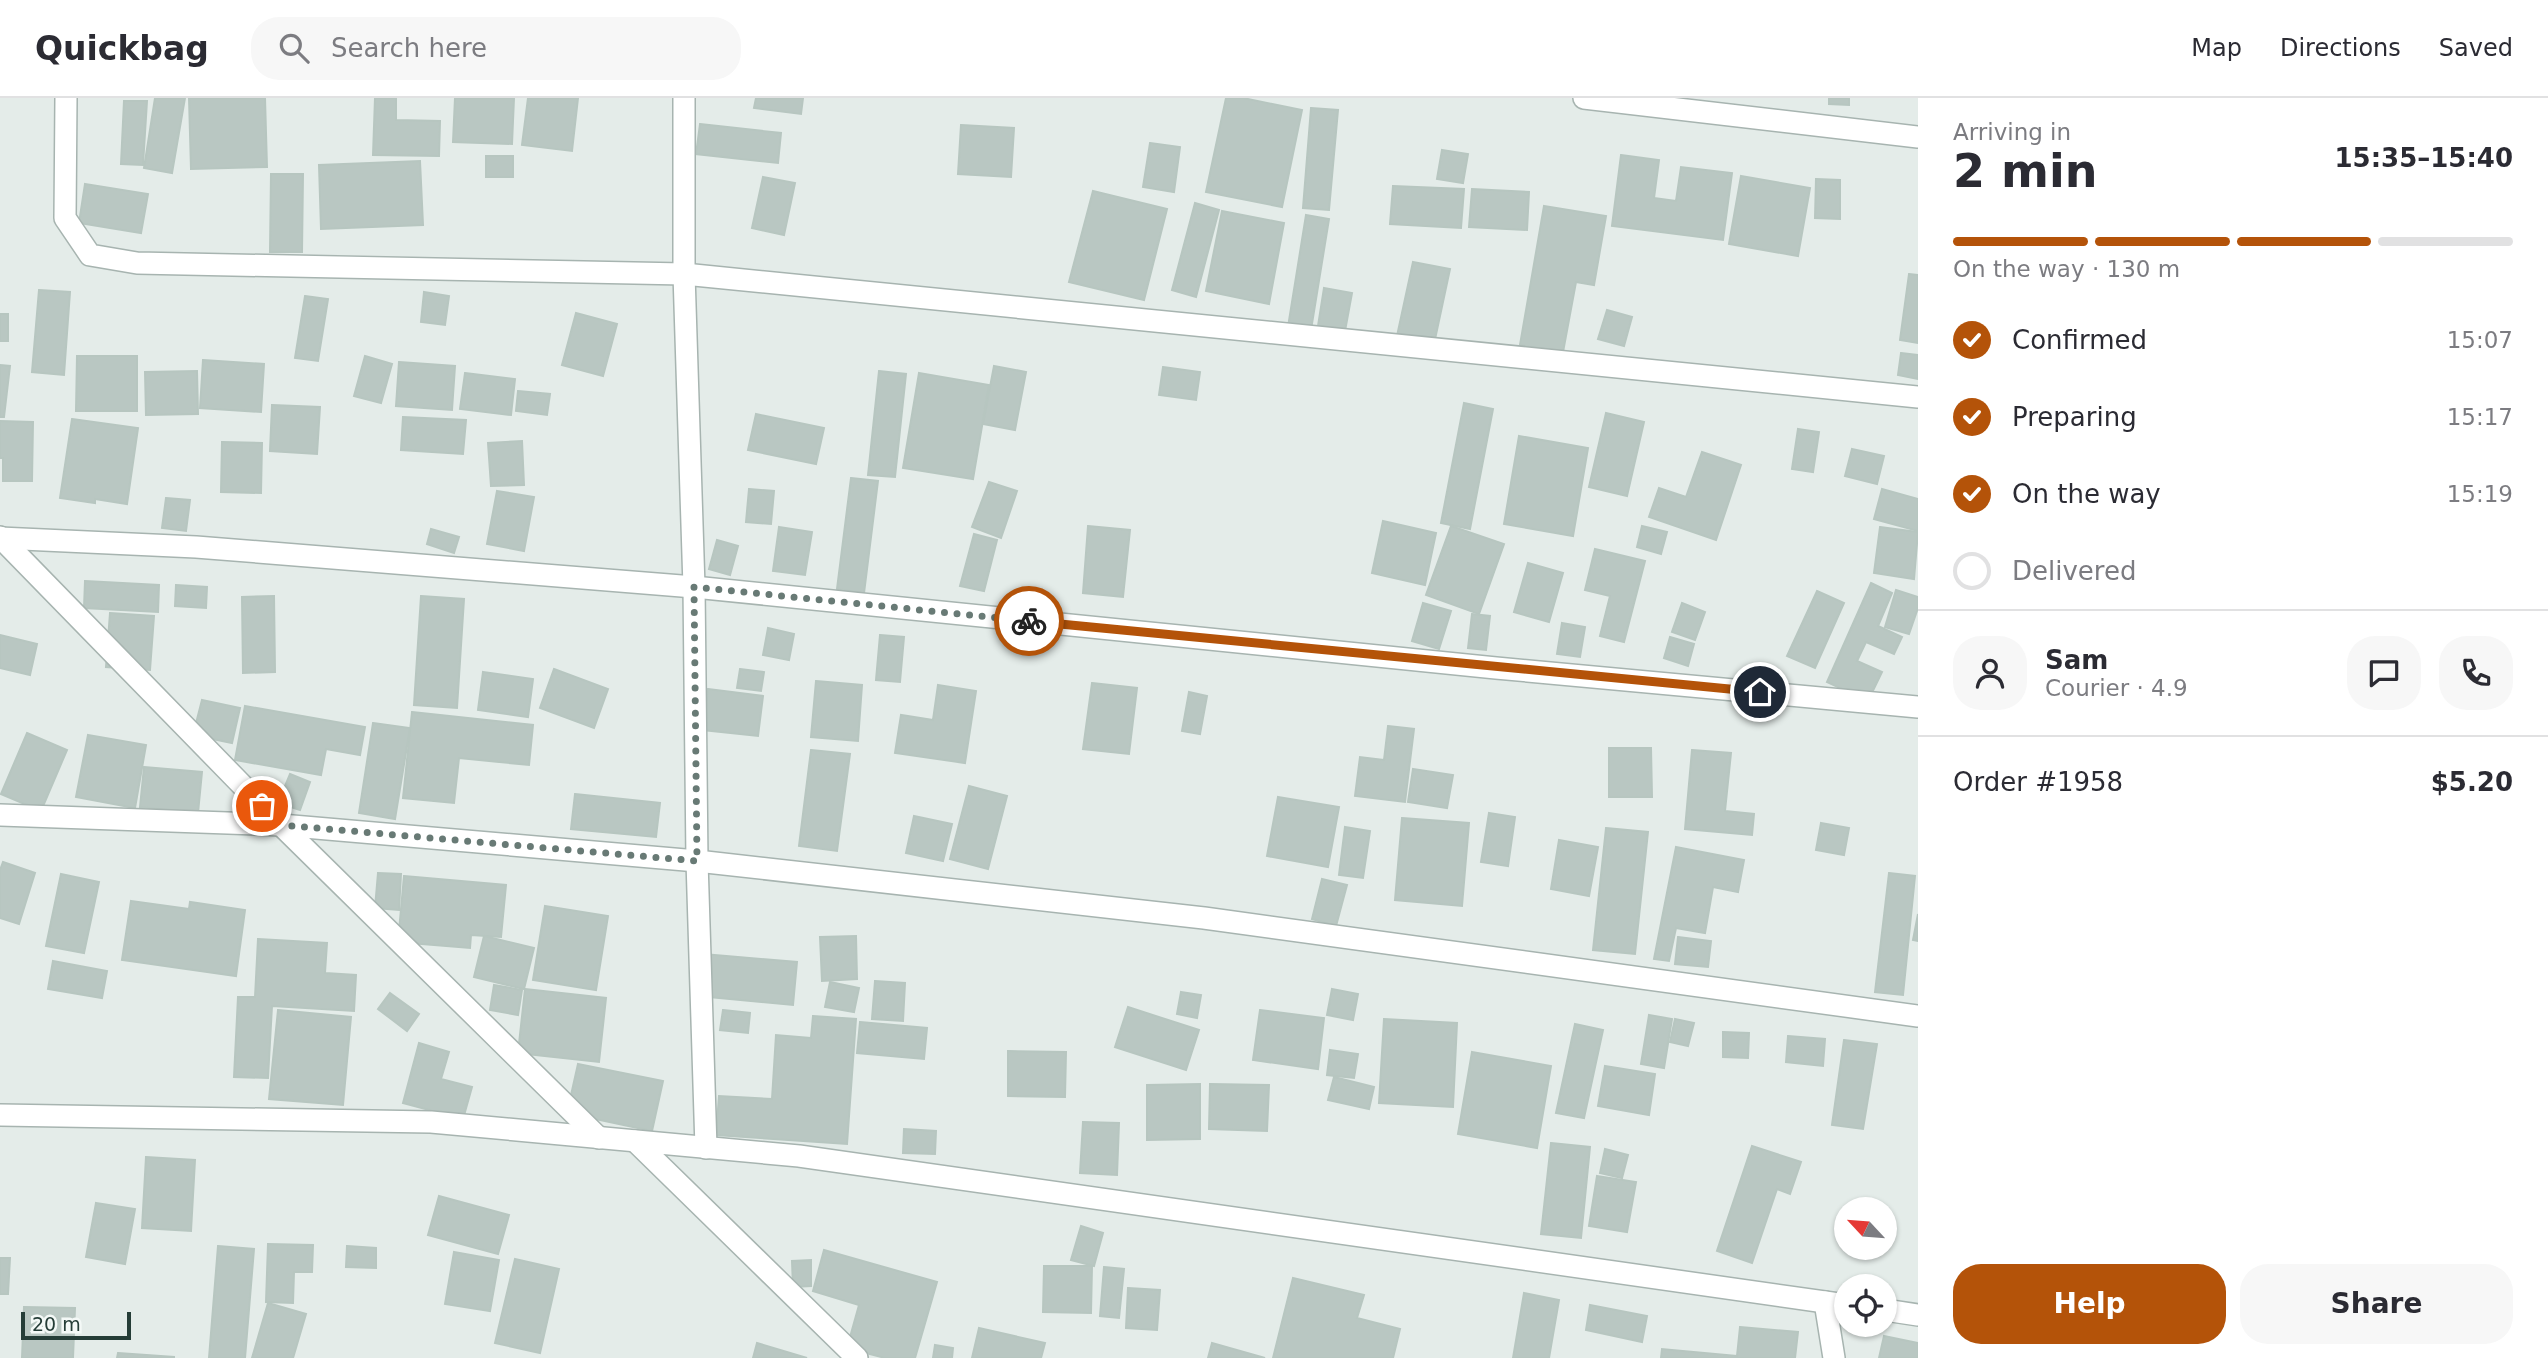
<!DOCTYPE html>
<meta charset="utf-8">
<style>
body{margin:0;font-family:"DejaVu Sans",sans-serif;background:#f7f7f7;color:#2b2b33;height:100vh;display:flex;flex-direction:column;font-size:26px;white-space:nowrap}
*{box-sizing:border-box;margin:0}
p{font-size:23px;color:#7c7c81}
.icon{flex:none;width:38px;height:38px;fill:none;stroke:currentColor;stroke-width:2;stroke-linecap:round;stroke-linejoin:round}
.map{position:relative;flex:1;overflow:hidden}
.panel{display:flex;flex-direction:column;background:#fff;width:630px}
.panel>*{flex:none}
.needle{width:46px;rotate:296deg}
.tools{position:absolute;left:1834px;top:1099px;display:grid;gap:14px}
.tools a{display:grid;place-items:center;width:63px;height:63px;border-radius:50%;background:#fff;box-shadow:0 2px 5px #0004;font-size:35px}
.scale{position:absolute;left:21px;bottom:18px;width:110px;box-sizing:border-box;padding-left:7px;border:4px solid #253d37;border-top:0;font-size:19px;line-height:24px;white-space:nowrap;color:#253d37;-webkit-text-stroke:5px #f4f9f7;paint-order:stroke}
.pin{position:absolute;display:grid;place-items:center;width:60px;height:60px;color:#fff;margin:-30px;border:4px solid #fff;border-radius:50%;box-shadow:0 2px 7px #0007}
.courier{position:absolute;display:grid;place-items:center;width:70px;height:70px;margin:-35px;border:5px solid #b45309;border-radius:50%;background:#fff;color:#222;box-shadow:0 2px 9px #0007}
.summary em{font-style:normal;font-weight:600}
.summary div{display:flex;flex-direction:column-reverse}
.summary{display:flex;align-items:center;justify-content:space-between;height:119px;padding:0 35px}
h1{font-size:46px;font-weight:600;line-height:52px}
.bar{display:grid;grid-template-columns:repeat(4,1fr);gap:10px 7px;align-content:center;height:84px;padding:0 35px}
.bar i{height:9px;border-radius:5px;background:#e1e1e2}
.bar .on{background:#b45309}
.bar p{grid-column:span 4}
.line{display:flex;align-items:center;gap:18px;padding:0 35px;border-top:2px solid #e1e1e2}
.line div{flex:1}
.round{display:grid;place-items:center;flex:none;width:74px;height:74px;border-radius:28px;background:#f7f7f7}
ol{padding:0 35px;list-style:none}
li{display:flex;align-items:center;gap:21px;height:77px}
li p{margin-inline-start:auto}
li .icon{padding:7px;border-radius:50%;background:#b45309;color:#fff;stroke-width:4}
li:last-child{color:#7c7c81}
li i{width:38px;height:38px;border:4px solid #e1e1e2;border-radius:50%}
.button{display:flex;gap:14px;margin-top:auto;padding:14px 35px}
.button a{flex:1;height:80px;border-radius:28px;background:#b45309;color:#fff;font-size:28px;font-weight:600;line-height:80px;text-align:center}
.button a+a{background:#f7f7f7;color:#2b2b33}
header{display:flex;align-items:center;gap:42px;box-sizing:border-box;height:98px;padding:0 35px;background:#fff;border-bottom:2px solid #e1e1e2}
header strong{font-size:33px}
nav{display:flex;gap:38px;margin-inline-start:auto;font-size:24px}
.search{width:490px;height:63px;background:#f7f7f7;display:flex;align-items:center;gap:18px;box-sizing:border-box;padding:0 24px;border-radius:28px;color:#7c7c81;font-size:26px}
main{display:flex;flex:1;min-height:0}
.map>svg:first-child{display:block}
</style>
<header>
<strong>Quickbag</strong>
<div class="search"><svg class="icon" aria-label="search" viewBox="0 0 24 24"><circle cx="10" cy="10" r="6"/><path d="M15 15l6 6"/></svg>Search here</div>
<nav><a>Map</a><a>Directions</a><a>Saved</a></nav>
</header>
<main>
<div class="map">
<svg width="1918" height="1260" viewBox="0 0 1918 1260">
<rect width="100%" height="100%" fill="#e4ece9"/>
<g fill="#b9c7c2" stroke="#b7c6c0" stroke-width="2">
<path d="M155,0H185L172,75L144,70Z"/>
<path d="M189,0H265L267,69L191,71Z"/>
<path d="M375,0H396V22L440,23L439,58L373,57Z"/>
<path d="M455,0H514L512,46L453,44Z"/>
<path d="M528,0H578L572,53L522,47Z"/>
<path d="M756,0H803L801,16L754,10Z"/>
<path d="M1226,0H1243L1302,12L1282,109L1206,94Z"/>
<path d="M1829,0H1849V7L1829,6Z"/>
<path d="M124,3H147L143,67L121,66Z"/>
<path d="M1311,10L1338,12L1329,112L1303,110Z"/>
<path d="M700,26L781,35L778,65L696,56Z"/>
<path d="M961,27L1014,30L1011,79L958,76Z"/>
<path d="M1150,45L1180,49L1174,94L1143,89Z"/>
<path d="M1442,52L1468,56L1463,85L1437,81Z"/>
<path d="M1621,57L1659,62L1654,100L1676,103L1681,69L1732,75L1723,142L1612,128Z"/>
<rect x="486" y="58" width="27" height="21"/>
<path d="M420,63L423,127L321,131L319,67Z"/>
<path d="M271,76H303L302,154H270Z"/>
<path d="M1741,78L1810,90L1798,158L1729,146Z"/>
<path d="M763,79L795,85L784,137L752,130Z"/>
<path d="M1816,81L1840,82V121L1815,120Z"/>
<path d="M85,86L148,96L141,135L79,125Z"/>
<path d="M1393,88L1464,91L1461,130L1390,126Z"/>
<path d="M1472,91L1529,94L1527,132L1469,129Z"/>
<path d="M1093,93L1167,111L1144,202L1069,184Z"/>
<path d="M1195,105L1219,112L1196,199L1172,192Z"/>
<path d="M1544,108L1606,118L1594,187L1576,184L1563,254L1520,247Z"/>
<path d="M1222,113L1284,125L1269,206L1206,193Z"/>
<path d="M1306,117L1329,121L1311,232L1288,229Z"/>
<path d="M1413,164L1450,171L1434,246L1397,238Z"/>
<path d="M1909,176L1918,177V245L1900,242Z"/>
<path d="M1324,190L1352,195L1345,233L1318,228Z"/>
<path d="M39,192L70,194L64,277L32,274Z"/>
<path d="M424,194L449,198L445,227L421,224Z"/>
<path d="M305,198L328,201L318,263L295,260Z"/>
<path d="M1607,212L1632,219L1624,248L1598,241Z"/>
<path d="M576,215L617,226L603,278L562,267Z"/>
<rect x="0" y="216" width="8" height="27"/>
<path d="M1901,255L1918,257V281L1898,277Z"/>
<path d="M77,258H137V313H76Z"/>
<path d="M365,258L392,266L381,305L354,298Z"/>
<path d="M203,262L264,266L261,314L200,310Z"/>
<path d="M399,264L455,268L452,312L396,308Z"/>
<path d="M0,267L10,268L4,319H0Z"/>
<path d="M994,268L1026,274L1015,332L983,326Z"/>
<path d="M1163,269L1200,274L1196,302L1159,297Z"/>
<path d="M197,273L198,316L146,317L145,274Z"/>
<path d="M879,273L906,276L895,379L868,377Z"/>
<path d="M465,275L515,281L511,317L460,311Z"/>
<path d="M919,275L989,287L973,381L903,370Z"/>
<path d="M518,293L550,296L547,317L516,313Z"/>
<path d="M1464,305L1493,311L1470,431L1441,425Z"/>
<path d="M272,307L320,309L317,356L270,353Z"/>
<path d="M1606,315L1644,324L1627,398L1589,389Z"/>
<path d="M756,316L824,330L816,366L748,352Z"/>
<path d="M403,319L466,322L463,356L401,352Z"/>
<path d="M72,321L138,330L127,406L95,401V405L60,400Z"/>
<path d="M0,323L33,324L32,383H3V360H0Z"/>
<path d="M1798,331L1819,334L1813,374L1792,371Z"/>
<path d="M1519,338L1588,350L1573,438L1504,426Z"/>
<path d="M522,343L524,387L491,388L488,345Z"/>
<path d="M222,344L262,345L261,395L221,394Z"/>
<path d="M1852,351L1884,358L1877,386L1845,378Z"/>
<path d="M1702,354L1741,367L1716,442L1649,419L1659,390L1686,399Z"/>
<path d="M851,380L878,383L864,495L837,491Z"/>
<path d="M989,384L1017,393L1001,440L972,429Z"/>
<path d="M749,391L774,393L771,426L746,424Z"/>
<path d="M1882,391L1918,401V433L1874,421Z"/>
<path d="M497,393L534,399L524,453L487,446Z"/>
<path d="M166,400L190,402L186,433L162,430Z"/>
<path d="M1383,423L1436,435L1425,487L1372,475Z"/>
<path d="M1088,428L1130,432L1123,499L1083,495Z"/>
<path d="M1451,428L1504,446L1479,516L1426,497Z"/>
<path d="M1642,428L1667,434L1661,456L1637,449Z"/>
<path d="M779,429L812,434L805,477L773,473Z"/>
<path d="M1880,429L1918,434L1914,481L1874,475Z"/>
<path d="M431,431L459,439L454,455L427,446Z"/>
<path d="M974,436L997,442L984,493L960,488Z"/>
<path d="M717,442L738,448L730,477L709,471Z"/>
<path d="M1595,451L1645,463L1624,544L1600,538L1610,498L1585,492Z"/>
<path d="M1528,465L1563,475L1549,524L1514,514Z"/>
<path d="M85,483L159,487L158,514L84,510Z"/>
<path d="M1871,485L1892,495L1878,528L1902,539L1894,556L1866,544L1857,563L1882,574L1868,603L1827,584Z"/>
<path d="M176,487L207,489L206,510L175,508Z"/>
<path d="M1896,492L1918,499V510L1909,536L1885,529Z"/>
<path d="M1817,493L1844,505L1815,570L1787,558Z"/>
<path d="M274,498L275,574L243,575L242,499Z"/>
<path d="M421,498L464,501L457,610L414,607Z"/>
<path d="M1423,505L1451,513L1439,551L1412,543Z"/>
<path d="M1682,505L1705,514L1695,542L1672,534Z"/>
<path d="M110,515L154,518L150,572L106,569Z"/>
<path d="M1472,516L1490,518L1486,552L1468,550Z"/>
<path d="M1562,525L1585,529L1580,559L1557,556Z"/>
<path d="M768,530L794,536L789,562L763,557Z"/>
<path d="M0,537L37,546L30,577L0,570Z"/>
<path d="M880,537L904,539L900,584L876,582Z"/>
<path d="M1670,539L1694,546L1688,568L1664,560Z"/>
<path d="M554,571L608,591L594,630L540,610Z"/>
<path d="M740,571L764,574L761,593L737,590Z"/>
<path d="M483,574L533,581L528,619L478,612Z"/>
<path d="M816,583L862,587L858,643L811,639Z"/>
<path d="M1092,585L1137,590L1129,656L1083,651Z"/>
<path d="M938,587L976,593L965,665L895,655L901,617L933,622Z"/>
<path d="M708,591L763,598L758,638L703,632Z"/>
<path d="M1189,594L1207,598L1200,636L1182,633Z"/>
<path d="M202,602L240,610L232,645L193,637Z"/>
<path d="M245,608L365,629L360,657L326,651L321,677L235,662Z"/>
<path d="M412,614L533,627L529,667L459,660L454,705L403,700Z"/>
<path d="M373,625L410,630L395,721L359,715Z"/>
<path d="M1388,628L1414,631L1405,704L1355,698L1360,659L1384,662Z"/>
<path d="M27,635L67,652L41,713L1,696Z"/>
<path d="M88,637L146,647L135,710L76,699Z"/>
<path d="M1609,650H1651L1652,699H1609Z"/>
<path d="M811,652L850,656L837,753L799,748Z"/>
<path d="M1692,652L1731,655L1725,713L1754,716L1752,737L1685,731Z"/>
<path d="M144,669L202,674L198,715L140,709Z"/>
<path d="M1413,671L1453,677L1447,710L1408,704Z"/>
<path d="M290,676L310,684L300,712L278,705Z"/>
<path d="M969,688L1007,698L988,771L950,761Z"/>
<path d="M575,696L660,705L656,739L571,731Z"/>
<path d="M1278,699L1339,709L1328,769L1267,758Z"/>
<path d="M1489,715L1515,719L1508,768L1481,764Z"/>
<path d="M914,718L952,726L943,763L906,755Z"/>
<path d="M1402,720L1469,725L1462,808L1395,802Z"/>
<path d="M1821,725L1849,730L1844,757L1816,752Z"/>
<path d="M1345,729L1370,733L1363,780L1339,777Z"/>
<path d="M1606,730L1648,734L1635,856L1593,852Z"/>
<path d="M1559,742L1598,749L1589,798L1551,791Z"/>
<path d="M1676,749L1744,762L1738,794L1713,789L1705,835L1676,830L1669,863L1654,861Z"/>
<path d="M3,764L35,775L19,826L0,820V772Z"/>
<path d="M378,775L401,776L399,812L375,810Z"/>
<path d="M1889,775L1915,778L1903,897L1875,894Z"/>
<path d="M61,776L99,784L84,855L46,848Z"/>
<path d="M404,778L506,787L501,839L471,837L470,850L398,844Z"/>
<path d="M1322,781L1347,787L1336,828L1312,821Z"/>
<path d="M131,803L189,811L190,804L245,812L236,878L122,862Z"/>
<path d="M545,808L608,818L596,892L533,882Z"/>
<path d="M1918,816V843L1913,842Z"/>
<path d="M484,838L534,850L524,891L474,879Z"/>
<path d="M856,838L857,881L822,883L820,839Z"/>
<path d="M1678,839L1711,843L1708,869L1675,866Z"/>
<path d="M258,841L327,845L325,875L356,877L354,913L272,908L268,980L234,979L238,899H255Z"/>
<path d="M703,856L797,864L793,907L699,898Z"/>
<path d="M53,863L107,873L102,900L48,891Z"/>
<path d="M875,883L905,885L903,923L872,921Z"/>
<path d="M830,884L859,890L854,914L825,909Z"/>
<path d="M494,887L522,892L518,917L490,912Z"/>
<path d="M525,891L606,900L599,964L518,955Z"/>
<path d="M1332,891L1358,896L1353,922L1327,917Z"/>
<path d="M1181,894L1201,897L1197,920L1177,916Z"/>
<path d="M390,895L419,916L407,933L378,911Z"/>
<path d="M1128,909L1199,932L1186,972L1115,949Z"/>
<path d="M278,912L351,919L343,1007L269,1001Z"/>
<path d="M723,912L750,915L748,935L720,932Z"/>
<path d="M1260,912L1324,920L1318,971L1253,962Z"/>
<path d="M1649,917L1672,921L1664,970L1641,966Z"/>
<path d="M813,918L856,921L847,1046L716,1037L719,998L772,1001L776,937L811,940Z"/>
<path d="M1384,921L1457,925L1453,1009L1379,1005Z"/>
<path d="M1675,921L1694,925L1688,948L1670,944Z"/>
<path d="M860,924L927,930L924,961L857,955Z"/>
<path d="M1575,926L1603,932L1584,1020L1556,1015Z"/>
<path d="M1723,934L1749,935L1748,960L1723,959Z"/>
<path d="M1788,938L1825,941L1823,968L1786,964Z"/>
<path d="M1844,942L1877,946L1863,1031L1832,1027Z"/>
<path d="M419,945L449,954L441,981L472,989L463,1021L403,1005Z"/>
<path d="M1330,952L1358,956L1354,980L1327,977Z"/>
<path d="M1008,953L1066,954L1065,999L1008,998Z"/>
<path d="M1472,954L1551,968L1537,1050L1458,1036Z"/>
<path d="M578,966L663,983L652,1033L567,1015Z"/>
<path d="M1605,968L1655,976L1649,1017L1598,1008Z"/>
<path d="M1334,979L1374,989L1369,1011L1328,1002Z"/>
<path d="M1200,986V1041L1147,1042V987Z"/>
<path d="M1210,986L1269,987L1267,1033L1209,1031Z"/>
<path d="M1083,1024L1119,1025L1117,1077L1080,1075Z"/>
<path d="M904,1031L936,1033L935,1056L903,1055Z"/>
<path d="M1551,1045L1590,1049L1581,1140L1541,1136Z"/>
<path d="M1752,1048L1801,1064L1790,1096L1777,1091L1752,1165L1717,1153Z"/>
<path d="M1605,1051L1628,1057L1622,1080L1600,1075Z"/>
<path d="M146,1059L195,1062L191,1133L142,1130Z"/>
<path d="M1597,1078L1636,1084L1627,1134L1589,1128Z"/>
<path d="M439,1098L509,1117L498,1156L428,1137Z"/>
<path d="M96,1105L135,1111L125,1166L86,1159Z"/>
<path d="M1081,1128L1103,1135L1094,1168L1071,1162Z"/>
<path d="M268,1146L313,1147L312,1174H294L293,1205L266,1204Z"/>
<path d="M218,1148L254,1151L245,1260H209Z"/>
<path d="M347,1148L376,1150V1170L346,1169Z"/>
<path d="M824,1152L937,1184L915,1260H885L847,1250L859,1207L813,1193Z"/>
<path d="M454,1154L499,1162L490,1213L445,1206Z"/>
<path d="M0,1160H10L8,1196H0Z"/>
<path d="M515,1161L559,1171L540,1255L495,1245Z"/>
<path d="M811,1162V1188L793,1189L792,1163Z"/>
<path d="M1044,1168H1092L1091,1215L1043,1214Z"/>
<path d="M1104,1169L1124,1171L1119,1220L1100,1218Z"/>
<path d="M1293,1180L1364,1197L1357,1220L1400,1231L1393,1260H1273Z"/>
<path d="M1128,1190L1160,1192L1157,1232L1126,1230Z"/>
<path d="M1524,1195L1559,1202L1549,1260H1513Z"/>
<path d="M268,1205L306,1216L293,1260H252Z"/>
<path d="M1590,1207L1647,1218L1642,1244L1586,1232Z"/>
<path d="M24,1209L75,1210L73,1260H22Z"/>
<path d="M1740,1229L1798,1234L1795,1260H1661L1662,1251L1737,1258Z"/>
<path d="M979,1230L1045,1245L1041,1260H972Z"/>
<path d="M1884,1238L1918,1245V1260H1879Z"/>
<path d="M757,1245L807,1260H753Z"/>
<path d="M1212,1245L1265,1260H1208Z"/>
<path d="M935,1247L953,1250L952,1260H933Z"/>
<path d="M118,1255L174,1259V1260H117Z"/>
</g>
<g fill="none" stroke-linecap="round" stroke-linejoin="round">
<defs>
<g id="minor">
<path d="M66,0L65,120L90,157L137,165L684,176L1918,299"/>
<path d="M684,0V176L694,489L697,763L706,1050"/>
<path d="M1584,0L1918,39"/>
<path d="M0,439L281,727L599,1040"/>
<path d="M0,440L196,449L694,489L1496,570L1918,609"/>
<path d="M0,717L281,727L697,763L1204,820L1918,918"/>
<path d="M0,1017L431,1024L799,1058L1846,1207"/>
<path d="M635,1043L857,1260"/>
<path d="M1825,1204L1834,1260"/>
<path d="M1885,1212L1918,1217"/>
</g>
</defs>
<use href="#minor" stroke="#a7b4b0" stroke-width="24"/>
<use href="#minor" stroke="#fff" stroke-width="21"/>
</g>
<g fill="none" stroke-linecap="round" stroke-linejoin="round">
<path stroke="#687a75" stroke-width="7" stroke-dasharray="0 12.6" d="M262,708L281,727L697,763L694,489L1029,523"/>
<path stroke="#b45309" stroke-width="9" d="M1029,523L1760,594"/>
</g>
</svg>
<div class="tools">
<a><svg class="needle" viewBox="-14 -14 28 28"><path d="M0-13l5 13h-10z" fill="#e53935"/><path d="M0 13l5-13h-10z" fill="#7c7c81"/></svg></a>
<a><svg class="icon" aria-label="locate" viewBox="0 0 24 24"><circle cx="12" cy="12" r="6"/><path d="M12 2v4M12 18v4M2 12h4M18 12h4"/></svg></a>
</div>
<div class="scale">20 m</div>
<div class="pin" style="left:262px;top:708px;background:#ea580c"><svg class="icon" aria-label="bag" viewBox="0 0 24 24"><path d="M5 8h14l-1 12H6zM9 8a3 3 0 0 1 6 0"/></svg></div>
<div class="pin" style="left:1760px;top:594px;background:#1f2937"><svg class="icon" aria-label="home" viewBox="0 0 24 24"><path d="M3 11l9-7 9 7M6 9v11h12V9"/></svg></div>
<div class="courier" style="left:1029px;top:523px"><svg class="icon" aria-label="bike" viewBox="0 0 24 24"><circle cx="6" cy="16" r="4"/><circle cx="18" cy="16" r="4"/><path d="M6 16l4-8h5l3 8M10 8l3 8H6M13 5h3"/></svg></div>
</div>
<section class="panel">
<div class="summary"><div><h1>2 min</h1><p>Arriving in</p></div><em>15:35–15:40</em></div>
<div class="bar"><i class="on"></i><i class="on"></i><i class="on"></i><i></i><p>On the way · 130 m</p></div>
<ol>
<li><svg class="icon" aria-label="check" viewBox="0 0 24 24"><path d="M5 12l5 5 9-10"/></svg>Confirmed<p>15:07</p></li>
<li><svg class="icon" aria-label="check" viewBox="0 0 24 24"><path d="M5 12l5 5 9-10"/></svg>Preparing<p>15:17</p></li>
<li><svg class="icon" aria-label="check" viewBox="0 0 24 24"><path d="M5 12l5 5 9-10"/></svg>On the way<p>15:19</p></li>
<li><i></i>Delivered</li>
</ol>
<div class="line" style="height:126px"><a class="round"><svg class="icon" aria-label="person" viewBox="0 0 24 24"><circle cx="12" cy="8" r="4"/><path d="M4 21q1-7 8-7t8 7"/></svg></a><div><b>Sam</b><p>Courier · 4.9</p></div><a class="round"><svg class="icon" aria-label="chat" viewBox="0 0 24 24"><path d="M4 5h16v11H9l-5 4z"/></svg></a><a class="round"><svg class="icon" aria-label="phone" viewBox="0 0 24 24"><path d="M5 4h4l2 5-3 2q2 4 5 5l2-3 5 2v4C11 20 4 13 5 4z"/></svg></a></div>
<div class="line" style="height:91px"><div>Order #1958</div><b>$5.20</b></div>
<div class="button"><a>Help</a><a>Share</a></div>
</section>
</main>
